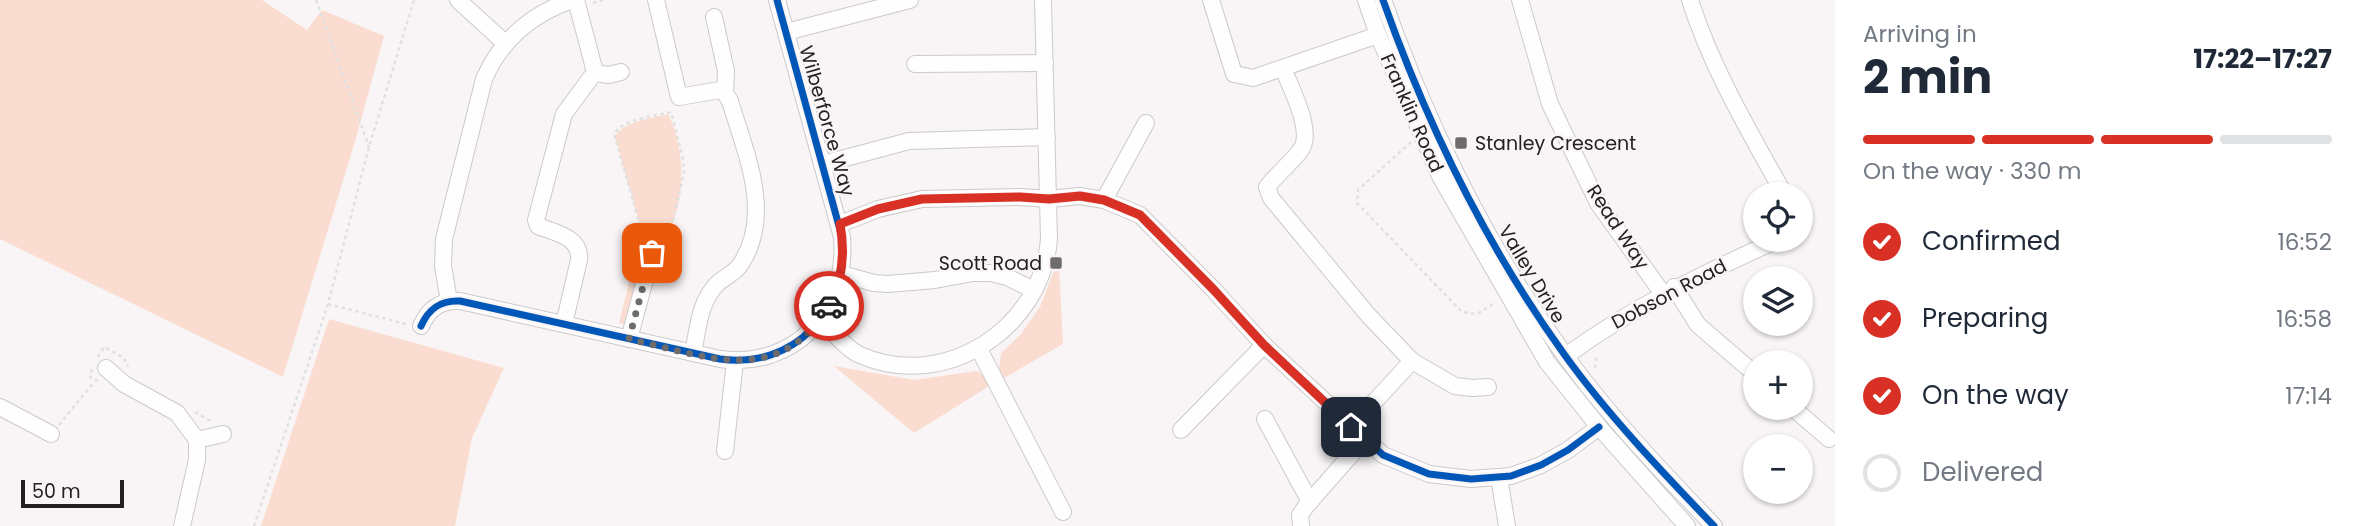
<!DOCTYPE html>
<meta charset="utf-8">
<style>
body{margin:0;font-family:Poppins,sans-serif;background:#f6f6f7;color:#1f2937;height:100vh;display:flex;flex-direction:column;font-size:26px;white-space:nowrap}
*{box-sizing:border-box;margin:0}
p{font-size:23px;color:#747a83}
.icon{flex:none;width:38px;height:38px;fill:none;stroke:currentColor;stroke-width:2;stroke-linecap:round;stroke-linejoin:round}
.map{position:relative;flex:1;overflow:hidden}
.panel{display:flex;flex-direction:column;background:#fff;width:525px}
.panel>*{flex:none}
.fabs{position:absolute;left:1743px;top:182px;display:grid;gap:14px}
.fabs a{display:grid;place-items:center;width:70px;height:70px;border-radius:50%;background:#fff;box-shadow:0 2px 5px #0004;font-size:35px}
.scale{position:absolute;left:21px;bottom:18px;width:103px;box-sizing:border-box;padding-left:7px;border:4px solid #222020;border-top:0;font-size:19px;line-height:24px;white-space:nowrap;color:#222020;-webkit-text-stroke:5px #faf4f5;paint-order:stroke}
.pin{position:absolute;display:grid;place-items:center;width:60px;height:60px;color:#fff;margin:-30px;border-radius:14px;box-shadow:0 4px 10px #0006}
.courier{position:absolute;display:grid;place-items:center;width:70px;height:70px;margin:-35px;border:5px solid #d93025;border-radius:50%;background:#fff;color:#222;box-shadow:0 2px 9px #0007}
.head em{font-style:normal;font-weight:700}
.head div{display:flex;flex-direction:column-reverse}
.head{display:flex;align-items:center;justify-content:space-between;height:119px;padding:0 28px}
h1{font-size:46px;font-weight:700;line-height:52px}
.bar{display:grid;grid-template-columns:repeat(4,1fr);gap:10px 7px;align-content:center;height:84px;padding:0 28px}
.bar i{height:9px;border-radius:5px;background:#e0e1e3}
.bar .on{background:#d93025}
.bar p{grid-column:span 4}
ol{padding:0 28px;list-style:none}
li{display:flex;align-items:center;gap:21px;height:77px}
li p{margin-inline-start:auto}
li .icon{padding:7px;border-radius:50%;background:#d93025;color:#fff;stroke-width:4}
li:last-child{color:#747a83}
li i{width:38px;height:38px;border:4px solid #e0e1e3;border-radius:50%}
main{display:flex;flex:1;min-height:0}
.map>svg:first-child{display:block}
</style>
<main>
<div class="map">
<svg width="1835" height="526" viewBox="0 0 1835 526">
<rect width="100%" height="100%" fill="#f9f5f6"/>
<g fill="#faddd0">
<path d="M0,0H262L307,30L322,10L384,36L356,138L283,377L0,239Z"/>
<path d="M668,114C687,151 685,203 666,238L642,232L615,137C624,120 651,119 668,114Z"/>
<path d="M640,239L647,244L628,325L619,323Z"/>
<path d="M1056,265L1059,266L1063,344L1004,378L999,368L1001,353L1020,335L1040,307Z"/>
<path d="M329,319L504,368L472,438L455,526H261Z"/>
<path d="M834,366L914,380L977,371L985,376L991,385L914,433Z"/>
</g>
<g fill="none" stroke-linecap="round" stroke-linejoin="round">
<defs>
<g id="minor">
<path d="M458,0L505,43"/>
<path d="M656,0L679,97L720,90L725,93L730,101C745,152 773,212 742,262C737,272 726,276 718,283C699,301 698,330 693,353"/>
<path d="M1211,0L1234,74L1253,78L1378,35"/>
<path d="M1366,0L1378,35L1440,176L1547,362L1599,427L1687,526"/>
<path d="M1383,0C1427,124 1487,247 1564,354C1607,414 1663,473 1714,526"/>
<path d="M1520,0L1550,104L1598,203L1663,294"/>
<path d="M1690,0C1712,69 1749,131 1784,194"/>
<path d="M714,17L726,71L725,93"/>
<path d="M786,32L910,0"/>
<path d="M915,64L1045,63"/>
<path d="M1283,68C1291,89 1315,133 1300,151C1290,164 1277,174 1267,187L1271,198L1368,315L1412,361L1455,386L1472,388L1488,387"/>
<path d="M595,73L609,75L621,72"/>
<path d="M823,164L909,141L1047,137"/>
<path d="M1104,200L1146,123"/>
<path d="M840,224L878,209L922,199L1020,197L1049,199L1080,196L1104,200L1140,215L1213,289L1264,345L1383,455L1429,474L1471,479L1511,476L1541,465L1568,450L1599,427"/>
<path d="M841,274L874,283L888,284L935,280L973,273H991L1007,277L1034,290"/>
<path d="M1674,287L1698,325L1755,374"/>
<path d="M449,301L443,266L444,239L484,79C501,40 532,14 572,0"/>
<path d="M820,320C832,330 846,349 860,355C944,392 1042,329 1049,239L1043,0"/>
<path d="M564,324L579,260C581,237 556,233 538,226L536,220L564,114L595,72L576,0"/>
<path d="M421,326C429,308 441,300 460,301L720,359C795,369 848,311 842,237L777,0"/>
<path d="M629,339L656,239"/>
<path d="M979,349L1063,512"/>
<path d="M1566,356C1632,307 1703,274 1777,240"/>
<path d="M106,368L124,384L177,413L197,440L223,434"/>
<path d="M0,407L51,434"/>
<path d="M1793,408L1829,439"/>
<path d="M1265,419L1310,502"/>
<path d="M1351,427L1412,361"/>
<path d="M1181,430L1264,345"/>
<path d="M725,451L735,361"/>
<path d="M1499,477L1507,526"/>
<path d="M182,526L197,460V440"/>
<path d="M1301,526L1300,515L1306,506L1365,439"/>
</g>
</defs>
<use href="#minor" stroke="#ccc9c9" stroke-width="18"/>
<g stroke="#e0e0e0" stroke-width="2.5" stroke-dasharray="3.5 3.5" stroke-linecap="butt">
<path d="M316,0L369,147"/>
<path d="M593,3L603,0"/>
<path d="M1411,142L1358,190L1357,203L1462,312L1477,314L1496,302"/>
<path d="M670,235L684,173L683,158L671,112"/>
<path d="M634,260L641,229L614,134C625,118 652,117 671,112"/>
<path d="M328,304L406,324"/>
<path d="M98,357L104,347L124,358L128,367"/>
<path d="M1595,368L1596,354"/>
<path d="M92,369L90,377L98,381"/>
<path d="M195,412L211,421"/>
<path d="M59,425L95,381"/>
<path d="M254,526L328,304L369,147L414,0"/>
</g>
<use href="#minor" stroke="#fefefe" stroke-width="16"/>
<defs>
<g id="cycleway">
<path d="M1383,0C1427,124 1487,247 1564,354C1607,414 1663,473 1714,526"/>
<path d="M1049,199L1080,196L1104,200L1140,215L1213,289L1264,345L1383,455L1429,474L1471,479L1511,476L1541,465L1568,450L1599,427"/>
<path d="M421,326C429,308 441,300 460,301L720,359C795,369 848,311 842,237L777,0"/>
</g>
</defs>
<use href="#cycleway" stroke="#faf4f5" stroke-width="11"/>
<use href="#cycleway" stroke="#0057b8" stroke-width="7"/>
</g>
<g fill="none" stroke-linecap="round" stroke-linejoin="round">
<path stroke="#6d6b6b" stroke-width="7" stroke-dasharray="0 12.6" d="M652,253L629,339C706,356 778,389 829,306"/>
<path stroke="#d93025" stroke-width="9" d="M829,306C843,280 845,252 840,224L878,209L922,199L1020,197L1049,199L1080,196L1104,200L1140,215L1213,289L1264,345L1351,427"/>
</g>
<g fill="#6d6b6b" stroke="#faf4f5" stroke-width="2.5">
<rect x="1454" y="136" width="14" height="14" rx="3.5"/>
<rect x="1049" y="256" width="14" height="14" rx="3.5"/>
</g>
<g text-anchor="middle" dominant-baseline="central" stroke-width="5" stroke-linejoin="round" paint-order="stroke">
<g font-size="19" fill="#222020" stroke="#faf4f5">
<text transform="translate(1412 113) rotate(66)">Franklin Road</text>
<text transform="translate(827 121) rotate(74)">Wilberforce Way</text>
<text transform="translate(1618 227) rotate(57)">Read Way</text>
<text transform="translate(1532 274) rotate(59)">Valley Drive</text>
<text transform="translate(1669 294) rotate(-28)">Dobson Road</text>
</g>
<g font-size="19" fill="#222020" stroke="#faf4f5" text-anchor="start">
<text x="1475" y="143">Stanley Crescent</text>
<text x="1042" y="263" text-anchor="end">Scott Road</text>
</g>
</g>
</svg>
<div class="fabs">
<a><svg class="icon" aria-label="locate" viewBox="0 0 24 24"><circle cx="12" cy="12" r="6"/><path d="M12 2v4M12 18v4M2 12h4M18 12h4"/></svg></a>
<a><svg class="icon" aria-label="layers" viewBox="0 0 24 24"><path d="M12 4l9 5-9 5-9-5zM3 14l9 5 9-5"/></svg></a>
<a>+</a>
<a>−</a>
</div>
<div class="scale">50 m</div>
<div class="pin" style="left:652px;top:253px;background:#ea580c"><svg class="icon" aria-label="bag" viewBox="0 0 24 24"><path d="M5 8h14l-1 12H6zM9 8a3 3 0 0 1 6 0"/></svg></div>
<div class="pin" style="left:1351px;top:427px;background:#1f2937"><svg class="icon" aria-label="home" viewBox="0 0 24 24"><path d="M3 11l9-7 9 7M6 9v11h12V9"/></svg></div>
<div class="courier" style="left:829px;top:306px"><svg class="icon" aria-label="car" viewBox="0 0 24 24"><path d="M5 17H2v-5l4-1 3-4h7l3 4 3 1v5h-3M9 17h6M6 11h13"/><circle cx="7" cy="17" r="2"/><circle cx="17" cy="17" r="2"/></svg></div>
</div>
<section class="panel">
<div class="head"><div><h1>2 min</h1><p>Arriving in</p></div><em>17:22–17:27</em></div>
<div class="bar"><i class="on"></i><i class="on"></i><i class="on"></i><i></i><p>On the way · 330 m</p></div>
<ol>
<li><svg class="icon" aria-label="check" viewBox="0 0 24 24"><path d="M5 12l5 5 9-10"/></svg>Confirmed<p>16:52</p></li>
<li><svg class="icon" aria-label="check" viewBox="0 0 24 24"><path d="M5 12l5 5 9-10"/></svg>Preparing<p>16:58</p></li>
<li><svg class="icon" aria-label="check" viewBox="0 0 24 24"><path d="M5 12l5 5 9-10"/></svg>On the way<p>17:14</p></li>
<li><i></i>Delivered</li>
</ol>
</section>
</main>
